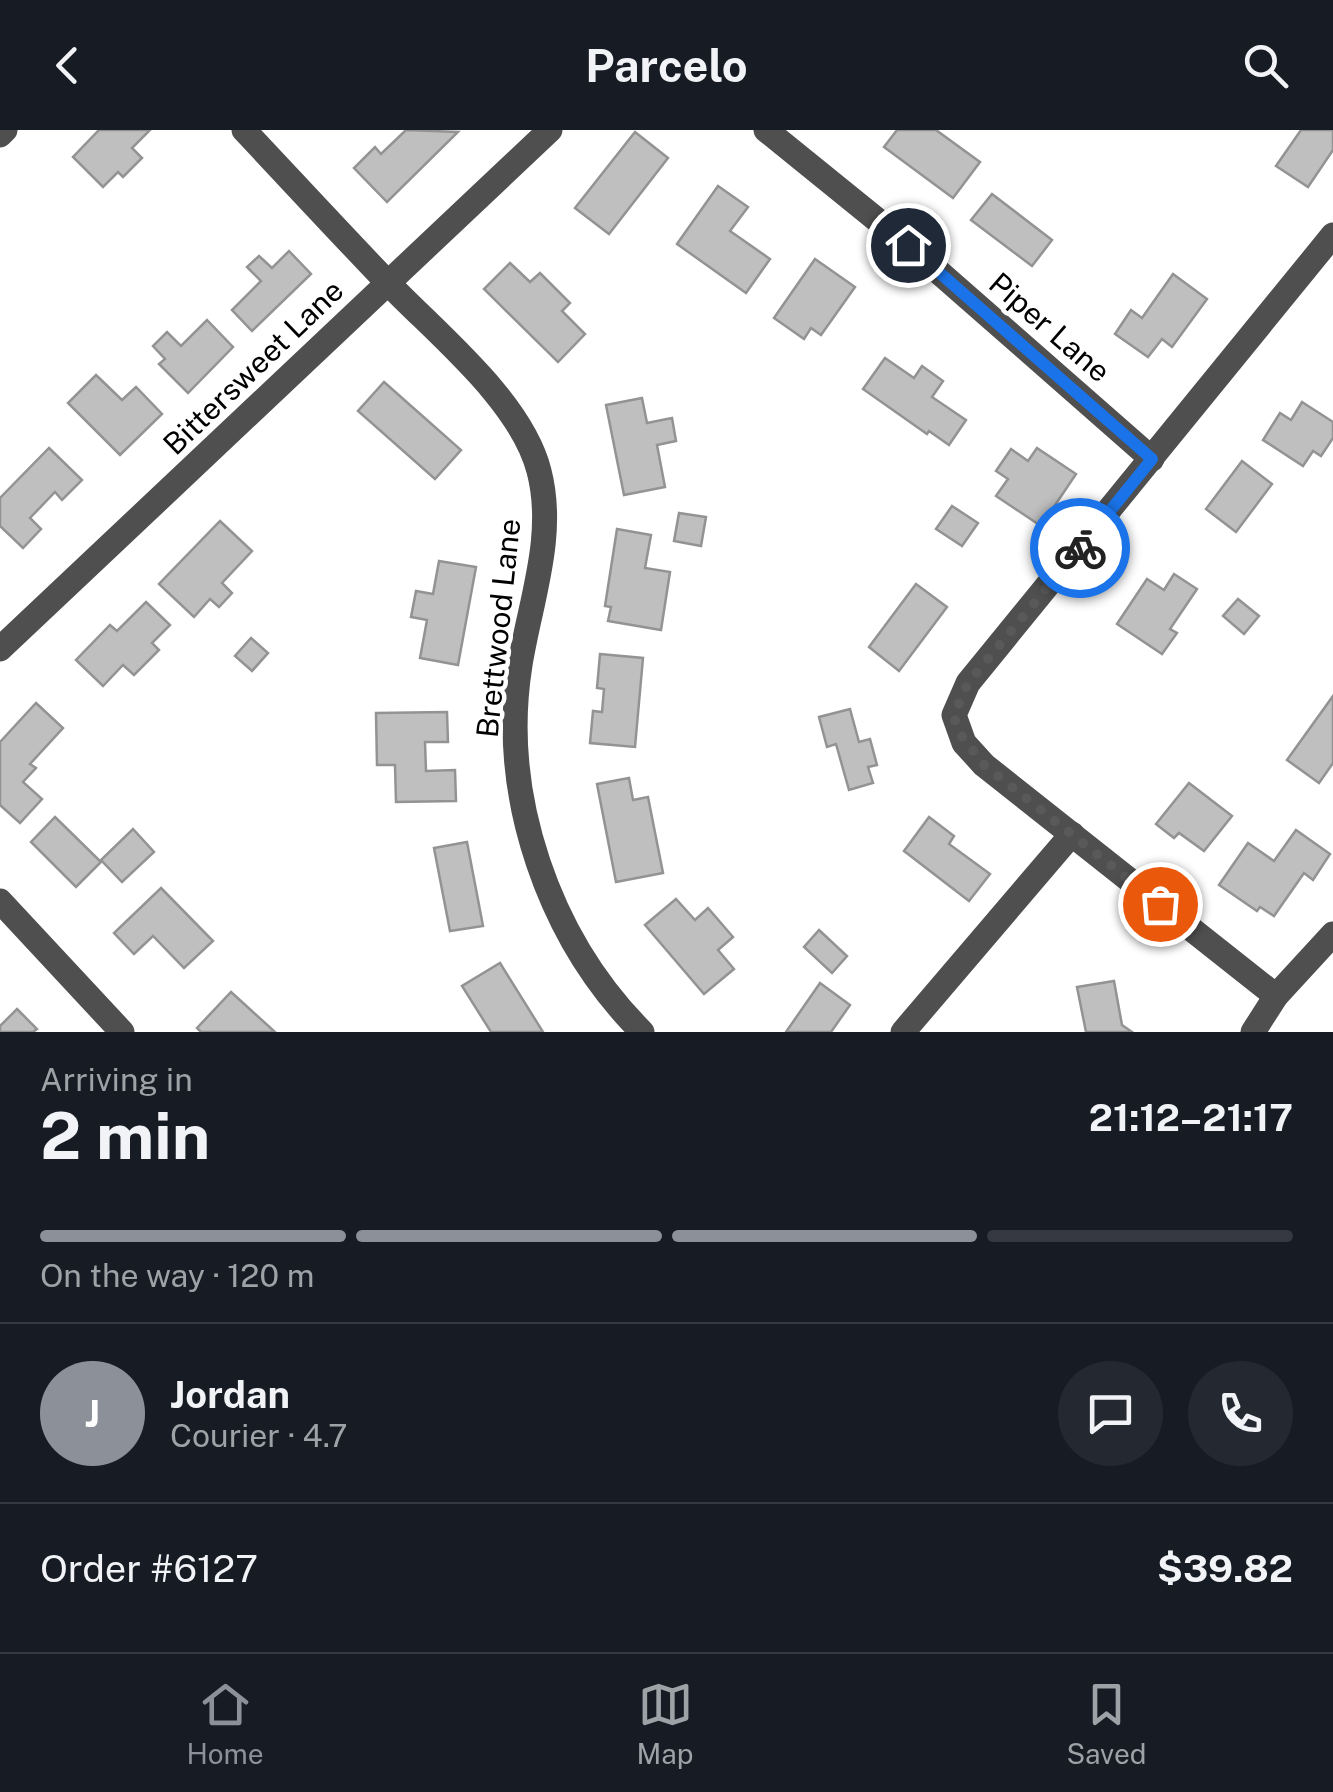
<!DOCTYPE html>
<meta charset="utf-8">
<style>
body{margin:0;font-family:"Public Sans",sans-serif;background:#242831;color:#f1f3f6;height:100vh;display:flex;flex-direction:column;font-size:38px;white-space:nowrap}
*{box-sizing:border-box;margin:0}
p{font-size:32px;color:#9ea1a6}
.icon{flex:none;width:55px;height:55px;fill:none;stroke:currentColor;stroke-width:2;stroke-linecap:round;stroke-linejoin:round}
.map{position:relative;height:902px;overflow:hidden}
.drawer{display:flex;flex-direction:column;background:#171b24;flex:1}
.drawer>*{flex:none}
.pin{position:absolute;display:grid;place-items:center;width:85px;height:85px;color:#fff;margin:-42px;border:5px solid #fff;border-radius:50%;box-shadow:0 2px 10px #0007}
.courier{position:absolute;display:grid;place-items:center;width:100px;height:100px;margin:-50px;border:8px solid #1a73e8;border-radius:50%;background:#fff;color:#222;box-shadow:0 2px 12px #0007}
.headline em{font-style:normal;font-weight:700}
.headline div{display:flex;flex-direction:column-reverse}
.headline{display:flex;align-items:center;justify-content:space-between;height:170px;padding:0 40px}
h1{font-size:65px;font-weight:700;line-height:75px}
.bar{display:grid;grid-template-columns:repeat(4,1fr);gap:15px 10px;align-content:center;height:120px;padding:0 40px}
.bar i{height:12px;border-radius:8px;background:#363941}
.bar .active{background:#8c9099}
.bar p{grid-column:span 4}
.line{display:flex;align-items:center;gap:25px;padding:0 40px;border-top:2px solid #363941}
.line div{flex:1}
.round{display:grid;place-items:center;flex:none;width:105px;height:105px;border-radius:52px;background:#242831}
header{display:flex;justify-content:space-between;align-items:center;height:130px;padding:0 40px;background:#171b24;font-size:45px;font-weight:700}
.dock{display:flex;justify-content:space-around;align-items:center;height:140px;border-top:2px solid #363941;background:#171b24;font-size:28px;color:#9ea1a6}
.dock a{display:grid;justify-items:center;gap:5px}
.dock .active{color:#8c9099}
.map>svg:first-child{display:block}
</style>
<header><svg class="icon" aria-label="back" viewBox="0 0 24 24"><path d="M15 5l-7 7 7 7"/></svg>Parcelo<svg class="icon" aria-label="search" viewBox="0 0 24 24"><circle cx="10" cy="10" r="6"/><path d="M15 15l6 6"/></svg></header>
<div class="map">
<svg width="1333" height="902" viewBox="0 0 1333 902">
<rect width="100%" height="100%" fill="#fff"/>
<g fill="#bfbfbf" stroke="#939393" stroke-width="2.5">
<path d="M99,0H150L132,18L142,28L123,47L118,42L103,57L73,27Z"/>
<path d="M406,0L458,2L387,72L354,38L375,17L381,24Z"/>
<path d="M897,0H936L980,32L953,68L884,17Z"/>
<path d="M1301,0H1333V20L1308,57L1276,36Z"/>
<path d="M635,2L668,28L609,104L575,78Z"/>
<path d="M718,56L748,77L730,101L770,129L746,163L677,114Z"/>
<path d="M992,64L1052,110L1032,136L971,90Z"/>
<path d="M289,121L311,144L252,201L232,180L261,151L247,137L259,126L272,138Z"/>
<path d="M815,129L855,157L821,205L811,198L804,209L774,188Z"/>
<path d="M510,133L530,152L540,143L570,173L562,181L585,204L558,232L484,159Z"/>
<path d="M1173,144L1207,169L1172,217L1162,209L1148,227L1115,204L1131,180L1142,188Z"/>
<path d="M207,190L233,217L188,263L159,234L165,229L153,216L167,202L181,216Z"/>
<path d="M885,228L914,248L922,236L943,251L932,267L966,290L949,315L929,301L927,304L863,259Z"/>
<path d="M96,245L122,270L136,257L162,284L120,325L68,273Z"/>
<path d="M384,252L461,320L435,349L358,281Z"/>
<path d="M642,268L647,293L672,288L676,311L657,315L665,357L624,365L606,275Z"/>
<path d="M1302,272L1333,292V308L1321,326L1313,321L1303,336L1263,310L1280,283L1291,290Z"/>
<path d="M49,318L82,350L62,370L55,362L30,388L41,399L23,418L0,396V368Z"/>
<path d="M1037,318L1076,344L1041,396L996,366L1008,349L996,341L1011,319L1028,331Z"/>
<path d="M1242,331L1272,354L1236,402L1206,379Z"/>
<path d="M952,376L978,393L962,416L936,399Z"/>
<path d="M679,383L706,387L701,416L674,411Z"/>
<path d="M220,391L252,421L222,453L232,463L219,477L210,469L194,487L159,454Z"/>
<path d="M617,399L651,405L645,438L670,442L661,500L608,491L611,477L605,476Z"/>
<path d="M439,431L476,437L458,535L420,528L427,490L411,487L416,461L433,464Z"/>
<path d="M1174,444L1197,459L1170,499L1177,503L1162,524L1117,494L1147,449L1164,460Z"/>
<path d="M916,454L947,477L899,541L869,517Z"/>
<path d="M1238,469L1259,486L1244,504L1223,486Z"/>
<path d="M146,472L170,495L152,513L159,520L134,545L123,535L103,556L76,530L110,495L117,501Z"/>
<path d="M251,508L268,523L252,541L235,526Z"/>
<path d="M600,524L643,528L635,617L590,613L593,581L602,582L604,559L597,558Z"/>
<path d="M1333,566V633L1319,653L1287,630Z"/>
<path d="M36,573L63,598L30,634L36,638L23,652L42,669L20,693L0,675V612Z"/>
<path d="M850,579L859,612L870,609L877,635L868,637L873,653L849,660L836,614L827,617L819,587Z"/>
<path d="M447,582L448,612H425L426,641L455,640L456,671L396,672L395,635H377L376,583Z"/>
<path d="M629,648L633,670L648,667L663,743L616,752L597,654Z"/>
<path d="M1189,653L1232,686L1204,721L1179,703L1174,708L1156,694Z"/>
<path d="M55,687L101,732L76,757L31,712Z"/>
<path d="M929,687L954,706L949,714L990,744L969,771L904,721Z"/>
<path d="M133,699L154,722L122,752L101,730Z"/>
<path d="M1296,700L1330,724L1313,750L1304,743L1274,786L1260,777L1257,781L1219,755L1248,713L1274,731Z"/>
<path d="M467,712L483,796L450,801L434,718Z"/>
<path d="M161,758L213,811L184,838L153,806L134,824L114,803Z"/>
<path d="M676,769L695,790L708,778L733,807L718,820L734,839L704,864L645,795Z"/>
<path d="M819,800L847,826L832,843L804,817Z"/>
<path d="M500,833L543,902H491L462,856Z"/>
<path d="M1114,851L1122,895L1132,902H1086L1077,857Z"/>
<path d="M820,853L850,875L831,902H786Z"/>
<path d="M231,862L275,902H201L197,898Z"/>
<path d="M17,879L37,899L33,902H0V896Z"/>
</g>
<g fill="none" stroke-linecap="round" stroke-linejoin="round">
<g stroke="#4f4f4f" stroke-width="25">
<path d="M244,0C292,51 340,103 389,154C438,205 521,271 539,341C556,406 530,472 520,535C499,666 549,809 642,902"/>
<path d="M766,0L908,115L1152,329"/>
<path d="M0,5L5,0"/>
<path d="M0,519L550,0"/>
<path d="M0,771L122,902"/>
<path d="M1276,866L984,635L964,613L954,585L968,553L1333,105"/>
<path d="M903,902L1072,704"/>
<path d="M1253,902L1276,866L1333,804"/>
</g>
</g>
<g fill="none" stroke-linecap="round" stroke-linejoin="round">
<path stroke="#595959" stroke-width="10" stroke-dasharray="0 18" d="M1080,418L968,553L954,585L957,600L984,635L1160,774"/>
<path stroke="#1a73e8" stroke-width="12" d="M908,115L1152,329L1080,418"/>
</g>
<g text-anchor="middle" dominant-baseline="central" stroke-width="9" stroke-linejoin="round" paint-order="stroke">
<g font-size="30" fill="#000" stroke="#fff">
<text transform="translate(1050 197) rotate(41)">Piper Lane</text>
<text transform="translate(253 237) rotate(-44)">Bittersweet Lane</text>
<text transform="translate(498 498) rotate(-84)">Brettwood Lane</text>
</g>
</g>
</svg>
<div class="pin" style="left:1160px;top:774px;background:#ea580c"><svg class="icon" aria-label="bag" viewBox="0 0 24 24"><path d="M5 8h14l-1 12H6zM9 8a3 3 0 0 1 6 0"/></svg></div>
<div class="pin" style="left:908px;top:115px;background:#1f2937"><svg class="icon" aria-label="home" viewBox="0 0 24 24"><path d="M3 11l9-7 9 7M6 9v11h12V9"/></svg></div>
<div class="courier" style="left:1080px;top:418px"><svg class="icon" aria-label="bike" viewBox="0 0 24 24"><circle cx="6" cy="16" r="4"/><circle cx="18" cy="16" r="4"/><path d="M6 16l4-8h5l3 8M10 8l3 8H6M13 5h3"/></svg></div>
</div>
<section class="drawer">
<div class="headline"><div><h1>2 min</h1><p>Arriving in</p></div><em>21:12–21:17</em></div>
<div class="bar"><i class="active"></i><i class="active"></i><i class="active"></i><i></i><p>On the way · 120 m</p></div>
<div class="line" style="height:180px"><b class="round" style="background:#8c9099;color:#fff">J</b><div><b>Jordan</b><p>Courier · 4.7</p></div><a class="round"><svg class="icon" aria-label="chat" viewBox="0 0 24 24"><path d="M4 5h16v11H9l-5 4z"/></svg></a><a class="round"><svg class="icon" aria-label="phone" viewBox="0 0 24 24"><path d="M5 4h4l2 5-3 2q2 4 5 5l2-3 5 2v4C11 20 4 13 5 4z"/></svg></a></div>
<div class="line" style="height:130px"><div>Order #6127</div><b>$39.82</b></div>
</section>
<nav class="dock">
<a class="active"><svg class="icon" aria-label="home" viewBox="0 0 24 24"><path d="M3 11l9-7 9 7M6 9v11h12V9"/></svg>Home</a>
<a><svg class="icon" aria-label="map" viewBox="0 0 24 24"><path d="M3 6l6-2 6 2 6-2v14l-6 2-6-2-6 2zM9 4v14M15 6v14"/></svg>Map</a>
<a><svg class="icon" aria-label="saved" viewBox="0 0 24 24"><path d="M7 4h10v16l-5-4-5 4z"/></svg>Saved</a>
</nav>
